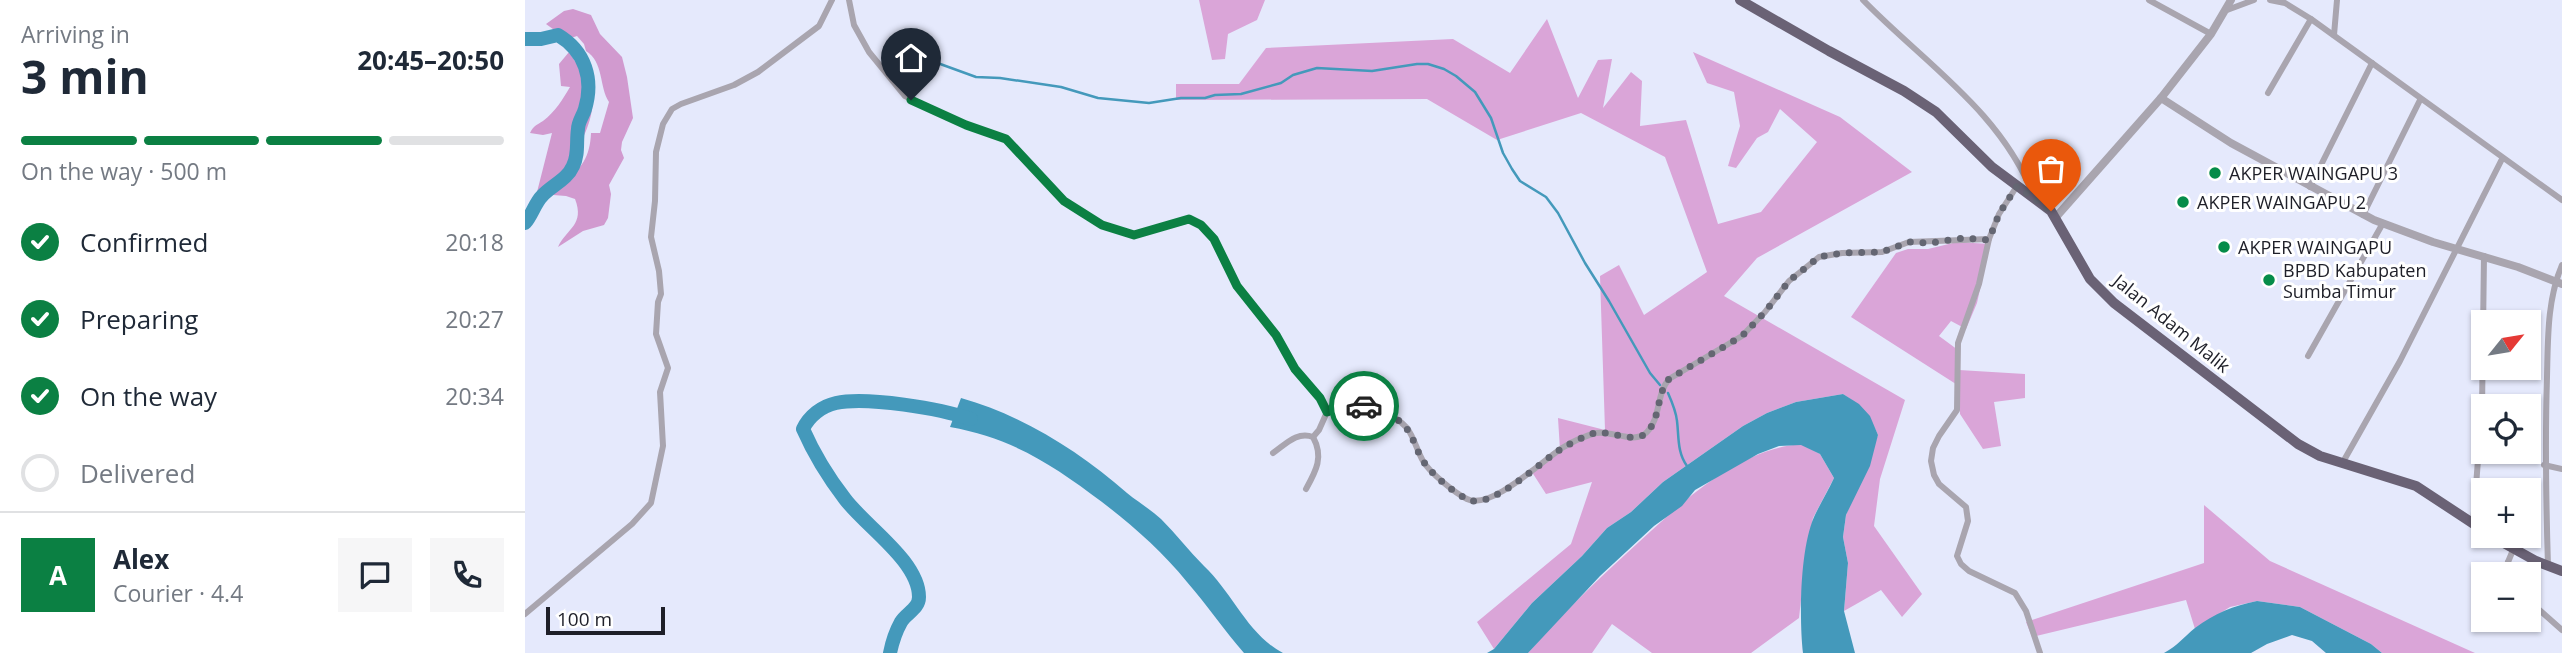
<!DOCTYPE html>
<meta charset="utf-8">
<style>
body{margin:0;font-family:"Open Sans",sans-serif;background:#f6f6f7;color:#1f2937;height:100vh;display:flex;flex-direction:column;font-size:26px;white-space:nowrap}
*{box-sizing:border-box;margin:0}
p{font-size:23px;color:#747a83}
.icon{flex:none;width:38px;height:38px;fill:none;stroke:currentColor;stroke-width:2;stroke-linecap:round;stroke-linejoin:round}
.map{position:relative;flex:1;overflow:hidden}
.details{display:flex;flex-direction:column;background:#fff;width:525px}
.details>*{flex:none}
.needle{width:46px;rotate:60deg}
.buttons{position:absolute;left:1946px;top:310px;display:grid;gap:14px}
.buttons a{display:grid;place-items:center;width:70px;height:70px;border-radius:0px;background:#fff;box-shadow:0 2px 5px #0004;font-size:35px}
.scale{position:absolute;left:21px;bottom:18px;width:119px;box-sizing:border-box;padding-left:7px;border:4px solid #1e1f28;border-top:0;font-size:19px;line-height:24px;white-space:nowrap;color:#1e1f28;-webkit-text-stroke:5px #fff;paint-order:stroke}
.pin{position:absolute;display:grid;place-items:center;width:60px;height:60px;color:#fff;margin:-72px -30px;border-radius:50% 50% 50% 0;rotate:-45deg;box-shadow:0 0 7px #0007}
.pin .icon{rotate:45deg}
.courier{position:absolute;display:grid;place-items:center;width:70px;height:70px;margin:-35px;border:5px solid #0b8043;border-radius:50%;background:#fff;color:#222;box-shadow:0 2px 9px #0007}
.summary em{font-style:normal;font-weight:700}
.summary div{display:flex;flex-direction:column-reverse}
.summary{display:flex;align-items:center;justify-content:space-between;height:119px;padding:0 21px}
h1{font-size:46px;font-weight:700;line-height:52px}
.bar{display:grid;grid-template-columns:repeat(4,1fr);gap:10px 7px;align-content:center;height:84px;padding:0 21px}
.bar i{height:9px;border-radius:5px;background:#e0e1e3}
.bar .on{background:#0b8043}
.bar p{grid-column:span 4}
.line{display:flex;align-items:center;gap:18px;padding:0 21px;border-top:2px solid #e0e1e3}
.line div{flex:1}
.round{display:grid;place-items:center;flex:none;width:74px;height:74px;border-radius:0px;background:#f6f6f7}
ol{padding:0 21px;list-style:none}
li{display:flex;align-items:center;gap:21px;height:77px}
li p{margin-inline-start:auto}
li .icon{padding:7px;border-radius:50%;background:#0b8043;color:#fff;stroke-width:4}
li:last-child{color:#747a83}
li i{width:38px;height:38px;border:4px solid #e0e1e3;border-radius:50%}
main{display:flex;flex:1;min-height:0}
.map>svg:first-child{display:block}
</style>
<main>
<section class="details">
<div class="summary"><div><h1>3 min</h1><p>Arriving in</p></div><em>20:45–20:50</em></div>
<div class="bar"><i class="on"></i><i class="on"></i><i class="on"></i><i></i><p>On the way · 500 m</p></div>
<ol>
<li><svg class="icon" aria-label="check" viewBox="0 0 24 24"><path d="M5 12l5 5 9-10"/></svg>Confirmed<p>20:18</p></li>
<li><svg class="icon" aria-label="check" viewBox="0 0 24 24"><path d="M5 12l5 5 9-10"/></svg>Preparing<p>20:27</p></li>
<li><svg class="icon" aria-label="check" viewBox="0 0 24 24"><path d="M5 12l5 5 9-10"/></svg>On the way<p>20:34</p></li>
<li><i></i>Delivered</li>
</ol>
<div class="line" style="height:126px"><b class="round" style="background:#0b8043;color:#fff">A</b><div><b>Alex</b><p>Courier · 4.4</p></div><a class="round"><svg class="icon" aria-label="chat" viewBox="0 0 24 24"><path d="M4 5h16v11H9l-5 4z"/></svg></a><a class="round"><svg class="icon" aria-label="phone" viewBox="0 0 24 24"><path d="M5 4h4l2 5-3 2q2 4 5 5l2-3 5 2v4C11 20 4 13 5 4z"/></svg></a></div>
</section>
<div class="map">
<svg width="2037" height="653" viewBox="0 0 2037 653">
<rect width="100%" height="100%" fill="#e5e9fc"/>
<g fill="#daa5d8">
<path d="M674,0H740L732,20L703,34L700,59L687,60Z"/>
<path d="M1022,19L1053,98L1073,60L1087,59L1078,108L1106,72L1117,81L1115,126L1161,120L1193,224L1236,212L1292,142L1255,109L1243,132L1232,138L1211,168L1203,166L1215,126L1209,92L1182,83L1168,52L1315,117L1387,172L1232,258L1199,296L1380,400L1355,479L1349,526L1397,594L1377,617L1356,590L1319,611L1323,563L1318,537L1321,515L1353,435C1345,416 1336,405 1318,394L1271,402L1242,413L1218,426L1138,482L1106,512L1082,528L1057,556L1007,603L969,649L952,622L1046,544L1067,482L1021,494L1005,469L1035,450L1033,418L1080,430L1075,276L1094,265L1119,315L1182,272L1140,157L1056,113L972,140L902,99L651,100V84H714L741,48L928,39L985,73Z"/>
<path d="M1432,242L1465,244L1452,303L1441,329L1426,321L1414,336L1433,350L1434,370L1500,374V398L1469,402L1476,446L1458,449L1435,414L1434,386L1326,317L1371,253L1383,249H1403Z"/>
<path d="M1276,444L1295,454L1309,478L1288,518L1281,554L1274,618L1226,653H1127L1087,624L1067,653H1003C1034,617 1067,585 1102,553C1151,509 1206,450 1276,444Z"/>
<path d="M1679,505L1745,561L1950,653H1857L1846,644L1775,607L1732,601L1705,607L1670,629L1661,600L1507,637L1501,622L1679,563Z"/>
</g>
<g fill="#d19acf">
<path d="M48,9L66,15L75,34L97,57L102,77L108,118L97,142L96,150L99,158L84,185L86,194L83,218L79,225L58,231L33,247C42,228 60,225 50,199L41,196L28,195L35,184L38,183C57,168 65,157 66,133H75L84,102C74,87 79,62 61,51L59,44L52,36L46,38L32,32L21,24L39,11Z"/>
<path d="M44,52C52,65 64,79 67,95C73,128 32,187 7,206L3,205L11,196L27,133L18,135L5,133C9,125 12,125 18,121C30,112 38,99 45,87L36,86L34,64Z"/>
</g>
<g fill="#49b">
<path d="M1318,394L1334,404L1345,416L1353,435L1345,466L1321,515L1318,537L1323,563L1319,611L1330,653H1278C1274,618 1275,549 1289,517C1295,504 1303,491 1309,478L1295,454L1276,445L1254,446L1233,454L1170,490L1157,506L1129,526L1075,576L1003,653H962L969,649L1007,603L1057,556L1082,528L1106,512L1138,482L1218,426L1242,413L1271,402Z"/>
<path d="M436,398C497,415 554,451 602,493C613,502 625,509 636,519C651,534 664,551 679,566C707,592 723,635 758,653H719C699,630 682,605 662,582C638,552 607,525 577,502C528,465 487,438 425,427Z"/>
<path d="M1732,601L1775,607L1846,644L1857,653H1801L1787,641L1767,635L1742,644L1726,653H1639C1652,646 1659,637 1670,628C1690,613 1708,606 1732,601Z"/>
</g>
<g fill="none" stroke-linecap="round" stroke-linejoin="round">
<g stroke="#49b" stroke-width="2.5">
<path d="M394,54L407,61L451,77L475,78L536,87L573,98L624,103L656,98H680L690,95L716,94L756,83L768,75L792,68L847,71L892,64H903L919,69L931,76L950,92L966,118L978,153L987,169L995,181L1021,197L1033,213L1060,263L1084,301L1125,373L1135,385"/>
<path d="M1143,393C1147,402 1151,411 1152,421C1154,437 1152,452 1162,466"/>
</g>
<g stroke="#49b" stroke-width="14">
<path d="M0,39H16L33,35C60,51 69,79 60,109C58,116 53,122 53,129C51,142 54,154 48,166C42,180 27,185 17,196C10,203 7,215 0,223"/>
<path d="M365,653C367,643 371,631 376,622C381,613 394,609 394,597C394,561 340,526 320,499C303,477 289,454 278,429C284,416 297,406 311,403C342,396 416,409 446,419"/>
</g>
<g stroke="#a9a5af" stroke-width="6">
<path d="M324,0L329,25L344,52L380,96L441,125L481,139L539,201L556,213L577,225L609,235L664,220L676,225L689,239L712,286L751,335L770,369L795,399L802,412L819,402C841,405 867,411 882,428C889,437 892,451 898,461C905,473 930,493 942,499C965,511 1017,461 1037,448C1047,442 1059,436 1071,433C1086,430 1110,445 1122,432C1136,418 1131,394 1144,379L1217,336L1240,312L1264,281L1294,257L1317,253L1357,252L1384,242L1464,239L1474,214L1492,186"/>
<path d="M1338,0C1398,62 1477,112 1509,197"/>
<path d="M1624,0L1686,34"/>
<path d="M1745,0L1760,3L1786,19L2037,200"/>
<path d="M1702,10L1729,0"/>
<path d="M1809,35L1812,0"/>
<path d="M1743,93L1786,19"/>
<path d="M1785,187L1847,63"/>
<path d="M1838,215L1895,100"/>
<path d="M1464,239L1454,284L1433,343L1432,410L1414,436L1408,448L1406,461L1409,475L1414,484L1441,507L1443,521L1432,556L1436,564L1444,571L1490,593L1501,611L1515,653"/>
<path d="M1783,356L1858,223"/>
<path d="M748,453C761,444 772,431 788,437L794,430L802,412"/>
<path d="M1818,462L1875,361L1977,159"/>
<path d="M2019,465L2037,469"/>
<path d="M781,489C791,471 799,457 788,437"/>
<path d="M1948,524L1957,409L1959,256"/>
<path d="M1988,550L1983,562L1990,574"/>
<path d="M2023,566C2021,502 2020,440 2022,377C2023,339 2022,300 2037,265"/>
<path d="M1977,574L1983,562"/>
<path d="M2004,597L2010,606L2037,630"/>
<path d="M0,614L107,524L126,503L138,446L135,392L143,368L131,334L133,302L136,294L134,271L126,237L130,201L131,152L138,124L147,109L156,104L209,85L233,72L294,26L307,0"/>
</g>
<g stroke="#a9a5af" stroke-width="8">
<path d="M1636,98L1706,143L1849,220L1908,242L1993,267L2037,284"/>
<path d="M1531,217L1636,98L1686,34L1706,0"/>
</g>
<g stroke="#6a6275" stroke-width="10">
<path d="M1215,0L1304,51L1379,91L1411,112L1467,167L1526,211L1565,279L1589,303L1773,444L1795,456L1891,486L1958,530"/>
<path d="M1966,536L2011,561L2037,571"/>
</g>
</g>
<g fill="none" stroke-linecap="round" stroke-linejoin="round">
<path stroke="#646672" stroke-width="7" stroke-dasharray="0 12.6" d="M839,406C855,408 876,418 884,432C890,442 893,455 901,465C910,477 928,492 942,499C965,512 1016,461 1036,449C1046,443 1059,436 1070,433C1086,430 1110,445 1122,432C1136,418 1131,394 1144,379L1217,336L1240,312L1264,281L1294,257L1317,253L1357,252L1384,242L1405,243L1439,238L1462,240L1465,237L1474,214L1492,186L1526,211"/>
<path stroke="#0b8043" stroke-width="9" d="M386,100L441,125L481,139L539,201L577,225L609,235L664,219L676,225L689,239L712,286L751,335L770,369L795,398L802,412L819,402L839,406"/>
</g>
<g fill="#058c49" stroke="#fff" stroke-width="2.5">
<circle cx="1690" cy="173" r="7"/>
<circle cx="1658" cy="202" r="7"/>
<circle cx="1699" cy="247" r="7"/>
<circle cx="1744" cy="280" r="7"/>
</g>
<g text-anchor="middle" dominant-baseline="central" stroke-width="6" stroke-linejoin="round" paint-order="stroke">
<g font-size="18" fill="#1e1f28" stroke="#fff" text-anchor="start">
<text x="1704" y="173">AKPER WAINGAPU 3</text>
<text x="1672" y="202">AKPER WAINGAPU 2</text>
<text x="1713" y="247">AKPER WAINGAPU</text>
<text x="1758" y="270">BPBD Kabupaten<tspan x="1758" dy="21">Sumba Timur</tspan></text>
</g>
<g font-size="18" fill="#1e1f28" stroke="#fff">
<text transform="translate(1647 323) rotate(39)">Jalan Adam Malik</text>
</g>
</g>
</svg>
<div class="buttons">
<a><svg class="needle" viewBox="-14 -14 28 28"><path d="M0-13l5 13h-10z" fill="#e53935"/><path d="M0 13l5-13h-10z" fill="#747a83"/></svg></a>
<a><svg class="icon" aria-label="locate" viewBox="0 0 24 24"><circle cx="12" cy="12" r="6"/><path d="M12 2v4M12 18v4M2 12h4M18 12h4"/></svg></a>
<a>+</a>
<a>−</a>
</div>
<div class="scale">100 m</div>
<div class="pin" style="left:1526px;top:211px;background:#ea580c"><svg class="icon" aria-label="bag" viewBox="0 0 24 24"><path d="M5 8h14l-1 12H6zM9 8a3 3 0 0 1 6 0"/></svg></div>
<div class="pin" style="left:386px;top:100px;background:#1f2937"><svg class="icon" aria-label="home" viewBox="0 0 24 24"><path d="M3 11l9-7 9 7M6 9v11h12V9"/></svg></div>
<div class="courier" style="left:839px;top:406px"><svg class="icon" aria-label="car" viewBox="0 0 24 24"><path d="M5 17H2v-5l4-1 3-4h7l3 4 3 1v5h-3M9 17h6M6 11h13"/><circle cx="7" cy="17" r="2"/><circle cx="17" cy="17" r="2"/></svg></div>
</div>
</main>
